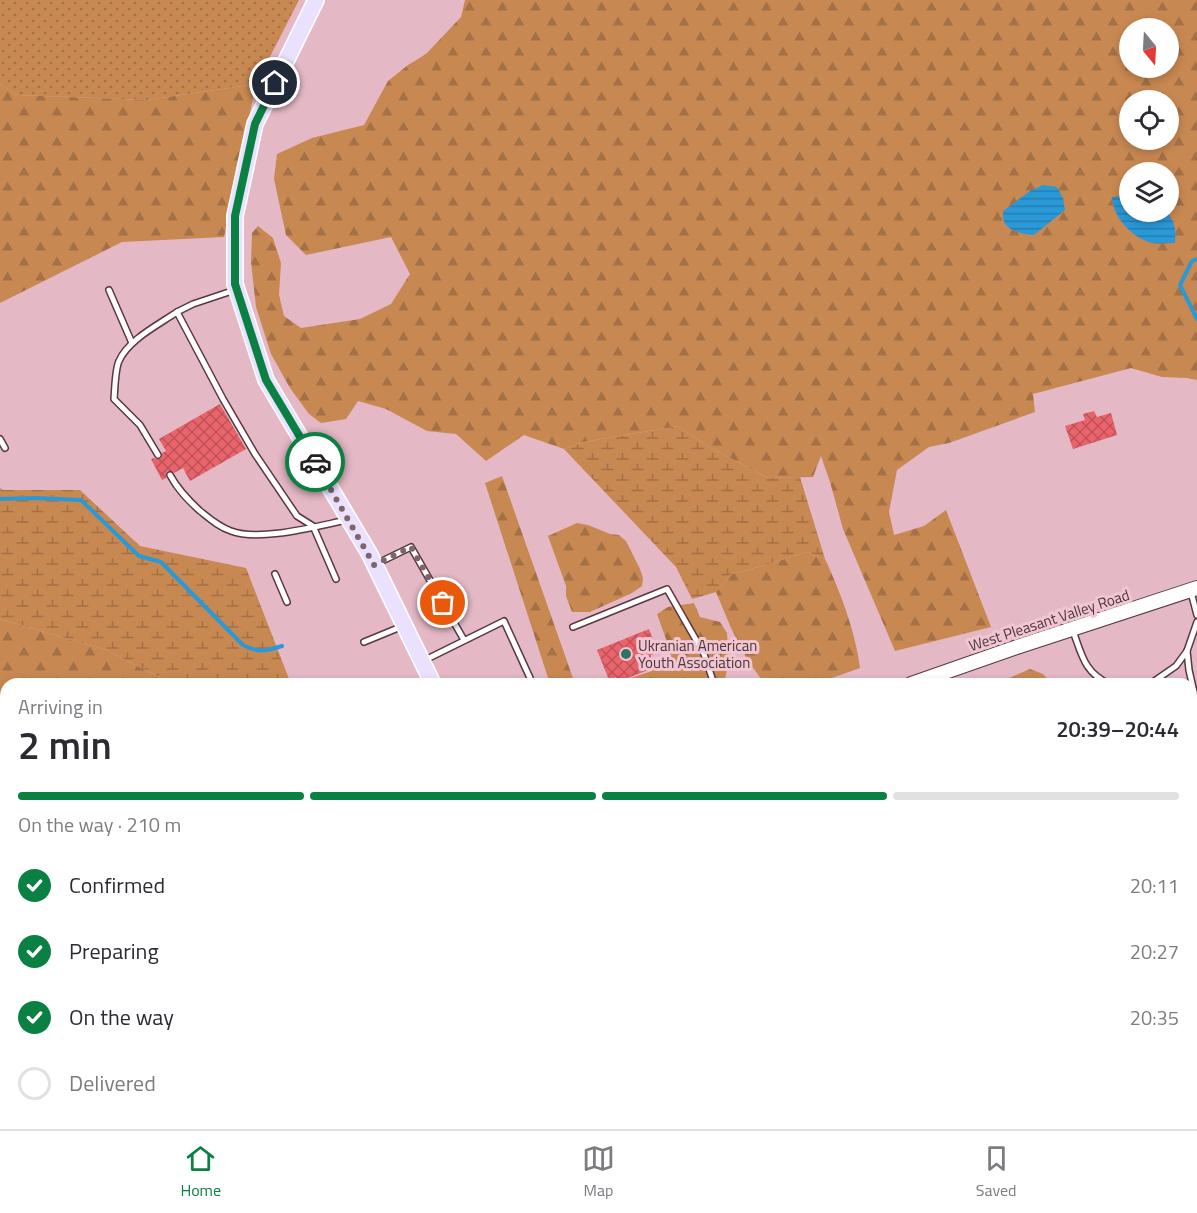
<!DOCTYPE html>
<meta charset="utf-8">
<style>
body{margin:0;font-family:"Titillium Web",sans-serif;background:#f7f7f7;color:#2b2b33;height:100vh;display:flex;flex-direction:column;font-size:22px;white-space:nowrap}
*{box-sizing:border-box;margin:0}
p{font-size:20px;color:#7c7c81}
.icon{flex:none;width:33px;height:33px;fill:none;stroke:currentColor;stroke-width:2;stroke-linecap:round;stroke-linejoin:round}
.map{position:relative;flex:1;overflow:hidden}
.side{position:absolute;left:0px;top:678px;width:1197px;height:452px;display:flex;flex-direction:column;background:#fff;border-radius:18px 18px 0 0;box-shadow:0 3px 9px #0003}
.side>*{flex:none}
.needle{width:39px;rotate:162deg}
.fabs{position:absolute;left:1119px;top:18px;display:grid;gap:12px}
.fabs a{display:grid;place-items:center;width:60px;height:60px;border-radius:50%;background:#fff;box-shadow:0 3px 9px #0003;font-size:30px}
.pin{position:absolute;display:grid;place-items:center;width:51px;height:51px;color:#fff;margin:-26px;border:3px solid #fff;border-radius:50%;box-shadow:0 2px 6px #0007}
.courier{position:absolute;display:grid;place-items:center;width:60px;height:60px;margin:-30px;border:4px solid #0b8043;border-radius:50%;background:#fff;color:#222;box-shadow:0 2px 8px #0007}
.summary em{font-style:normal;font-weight:600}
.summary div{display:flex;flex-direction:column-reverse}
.summary{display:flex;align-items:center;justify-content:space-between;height:102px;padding:0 18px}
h1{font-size:39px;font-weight:600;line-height:45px}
.bar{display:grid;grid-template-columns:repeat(4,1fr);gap:9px 6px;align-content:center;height:72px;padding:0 18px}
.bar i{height:8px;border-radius:4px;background:#e1e1e2}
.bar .on{background:#0b8043}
.bar p{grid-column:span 4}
ol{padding:0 18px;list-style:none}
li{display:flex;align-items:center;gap:18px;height:66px}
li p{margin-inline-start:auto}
li .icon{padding:6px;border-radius:50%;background:#0b8043;color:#fff;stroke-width:4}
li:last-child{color:#7c7c81}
li i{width:33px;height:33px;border:3px solid #e1e1e2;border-radius:50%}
.dock{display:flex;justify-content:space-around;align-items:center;height:84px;border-top:2px solid #e1e1e2;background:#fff;font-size:16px;color:#7c7c81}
.dock a{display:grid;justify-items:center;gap:3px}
.dock .on{color:#0b8043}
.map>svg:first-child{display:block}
</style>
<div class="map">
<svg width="1197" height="1129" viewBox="0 0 1197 1129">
<defs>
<pattern id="grass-dots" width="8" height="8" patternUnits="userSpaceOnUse" patternTransform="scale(1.5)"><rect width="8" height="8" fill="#c88852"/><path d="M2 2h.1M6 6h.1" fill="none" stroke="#a47045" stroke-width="1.8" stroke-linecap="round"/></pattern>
<pattern id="forest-firs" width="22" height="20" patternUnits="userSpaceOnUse" patternTransform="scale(1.5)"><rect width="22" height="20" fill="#c88852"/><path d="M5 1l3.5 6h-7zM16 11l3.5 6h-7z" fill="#a47045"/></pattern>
<pattern id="wetland-marsh" width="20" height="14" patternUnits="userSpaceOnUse" patternTransform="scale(1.5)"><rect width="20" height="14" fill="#c88852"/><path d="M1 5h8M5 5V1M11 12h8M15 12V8" fill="none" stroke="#a47045"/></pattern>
<pattern id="water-rules" width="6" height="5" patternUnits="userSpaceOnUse" patternTransform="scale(1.5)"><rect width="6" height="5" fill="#2a99d8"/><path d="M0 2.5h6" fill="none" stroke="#267eb0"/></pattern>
<pattern id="building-cross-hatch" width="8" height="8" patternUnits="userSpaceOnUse" patternTransform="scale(1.5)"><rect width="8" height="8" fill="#e9636b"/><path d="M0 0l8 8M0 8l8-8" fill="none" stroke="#bf5259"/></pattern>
</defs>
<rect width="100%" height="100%" fill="#e4b8c5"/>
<path fill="url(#grass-dots)" d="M0,0H299L256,84L147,100L17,95L0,84Z"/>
<g fill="url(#forest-firs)" fill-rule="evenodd">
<path d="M465,0H1197V380L1187,378L1162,377L1131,368L1033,394L1035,412L949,443L929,447L897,470L889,512L894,535L924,526L946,510L991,627L895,651L843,529L830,482L821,456L813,477L768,478L709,447L678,426L584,442L564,449L524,435L486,461L456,434L427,431L386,409L358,401L346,419L321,423L309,414L290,388L271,354L256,307L251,262L252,233L258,226L273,238L281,263L279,295L284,316L301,328L360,319L391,304L410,274L391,237L306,255L286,235L274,179L277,154L312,138L364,125L388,81L408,65L426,54L461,17ZM1130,28H1168V68H1130ZM1130,100H1168V140H1130ZM1130,172H1168V212H1130Z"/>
<path d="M0,84L17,95L147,100L256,84L224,237L122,242L0,303Z"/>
<path d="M502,476L575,684H550L485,483Z"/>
<path d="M577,523L588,525L610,534L619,535L626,541L640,569L643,578L642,586L632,593L590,612H572L566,596V586L548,536Z"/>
<path d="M806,552L825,559C840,591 856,633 860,668L815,684H765L748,661L731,628L716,592L731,574L766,565Z"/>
<path d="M694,603L700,617L720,622L727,633L729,660L724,684H613L652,671L667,656V642L657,614L668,607Z"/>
<path d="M0,619L106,650L173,684H6V799L0,800Z"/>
<path d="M1030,669L1043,674L1052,684H995Z"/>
<path d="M1191,879L1197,881V1072L1191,1074Z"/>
<path d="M85,1124H149L151,1129H86Z"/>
<path d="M350,1124H441L443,1129H352Z"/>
<path d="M800,1124H1033L1016,1129H803Z"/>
</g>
<g fill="url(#wetland-marsh)">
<path d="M678,426L709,447L768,478L800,477L825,559L806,552L766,565L731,574L716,592L692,599L676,567L564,449L584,442Z"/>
<path d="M0,488L3,490H80L140,546L246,568L291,684H173L106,650L0,619Z"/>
</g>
<g fill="url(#water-rules)">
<path d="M1043,185L1057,187L1063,198L1065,210L1034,235C1026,235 1012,232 1006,225C1003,222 1003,215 1003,211L1030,191Z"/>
<path d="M1119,196L1129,200L1130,212H1167C1175,222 1176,229 1175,243C1166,243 1154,245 1146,241C1129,234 1113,216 1112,197Z"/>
</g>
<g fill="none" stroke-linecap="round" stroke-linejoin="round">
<g stroke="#2a99d8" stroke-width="4">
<path d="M1197,259L1192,261L1180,285L1197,319"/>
<path d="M0,499L34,498L81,500L139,556L161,562L243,645C258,653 266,651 282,646"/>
</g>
</g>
<g fill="url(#building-cross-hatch)">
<path d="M220,404L246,449L190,481L183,468L174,473L172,471H168L166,473V478L162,480L151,459L154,458L156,459H160L162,457V453L166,451L159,439Z"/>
<path d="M1094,411L1097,417L1111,413L1117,435L1073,449L1065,426L1085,420L1083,414Z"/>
<path d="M649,629L658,652L651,655V669L625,679L621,682L617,680L616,677L609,680L597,650Z"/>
</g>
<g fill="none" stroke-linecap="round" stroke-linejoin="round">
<defs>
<g id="lane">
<path d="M109,290L132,343"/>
<path d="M235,290L193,304L177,312L223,399L255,454L297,516L313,526L336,579"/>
<path d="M0,439L5,448"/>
<path d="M158,455L140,425L114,399C115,388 115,370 119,361C128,340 158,325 177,312"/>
<path d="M170,475C178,490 188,500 200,511C210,519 219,527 231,531C260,542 317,526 347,520"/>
<path d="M376,564L411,547L464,640"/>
<path d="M275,574L287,602"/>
<path d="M1191,592L1197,615"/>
<path d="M573,627L667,589L704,654L714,684"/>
<path d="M1073,631C1082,655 1084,672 1109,684"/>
<path d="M364,642L403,626"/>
<path d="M1187,651L1189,670L1194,692"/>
<path d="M423,661L504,621L530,678L528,684"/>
<path d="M1150,684L1176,666L1187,651L1197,622"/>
<path d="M245,1124L247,1129"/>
<path d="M269,1124L271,1129"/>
<path d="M445,1124L447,1129"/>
<path d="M594,1124L605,1129"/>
<path d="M640,1124L642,1129"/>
<path d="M330,1129V1124"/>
<path d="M610,1129L623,1124"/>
</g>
<g id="secondary">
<path d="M911,684L1014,648L1197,588"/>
<path d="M0,980L6,978"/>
</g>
<g id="primary">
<path d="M316,0L255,124L235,216V284L266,380L369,553L433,684"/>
<path d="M687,1124L690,1129"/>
</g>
</defs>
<use href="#lane" stroke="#5a3742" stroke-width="8"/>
<use href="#secondary" stroke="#5a3742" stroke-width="16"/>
<use href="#primary" stroke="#fff" stroke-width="18"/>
<use href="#lane" stroke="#fff" stroke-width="5"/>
<use href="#secondary" stroke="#fff" stroke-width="14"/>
<use href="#primary" stroke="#eae1fe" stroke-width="15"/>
</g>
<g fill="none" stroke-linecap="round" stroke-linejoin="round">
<path stroke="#7f646c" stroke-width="6" stroke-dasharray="0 10.8" d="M315,462L374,565L411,547L443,603"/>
<path stroke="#0b8043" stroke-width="8" d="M275,83L255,124L235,216V284L266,380L315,462"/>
</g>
<circle fill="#2e7366" stroke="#f2c5d2" stroke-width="2" cx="626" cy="654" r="6"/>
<g text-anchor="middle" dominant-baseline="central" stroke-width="6" stroke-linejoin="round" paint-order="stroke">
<g font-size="15" fill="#49373c" stroke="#f2c5d2">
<text transform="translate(1049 620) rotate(-18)">West Pleasant Valley Road</text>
</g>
<g font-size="15" fill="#49373c" stroke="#f2c5d2" text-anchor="start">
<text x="638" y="645">Ukranian American<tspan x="638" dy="17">Youth Association</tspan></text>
</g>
</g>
</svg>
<div class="fabs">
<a><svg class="needle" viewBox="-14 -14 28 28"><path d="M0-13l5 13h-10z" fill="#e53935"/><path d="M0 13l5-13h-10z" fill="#7c7c81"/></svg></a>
<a><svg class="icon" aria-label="locate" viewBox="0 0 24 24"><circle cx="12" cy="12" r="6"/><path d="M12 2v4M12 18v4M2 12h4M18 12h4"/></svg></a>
<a><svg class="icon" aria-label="layers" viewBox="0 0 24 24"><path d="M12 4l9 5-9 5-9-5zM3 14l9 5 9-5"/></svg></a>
</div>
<div class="pin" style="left:443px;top:603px;background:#ea580c"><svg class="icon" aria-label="bag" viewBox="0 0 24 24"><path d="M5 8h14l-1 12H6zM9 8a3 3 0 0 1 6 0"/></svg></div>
<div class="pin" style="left:275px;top:83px;background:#1f2937"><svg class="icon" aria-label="home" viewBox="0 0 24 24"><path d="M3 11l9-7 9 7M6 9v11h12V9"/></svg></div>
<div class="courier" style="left:315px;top:462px"><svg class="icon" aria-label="car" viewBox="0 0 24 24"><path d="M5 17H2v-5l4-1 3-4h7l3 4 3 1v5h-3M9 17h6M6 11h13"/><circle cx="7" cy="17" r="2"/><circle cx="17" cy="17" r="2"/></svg></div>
<section class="side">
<div class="summary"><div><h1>2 min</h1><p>Arriving in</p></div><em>20:39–20:44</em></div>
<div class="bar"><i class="on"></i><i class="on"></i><i class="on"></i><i></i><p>On the way · 210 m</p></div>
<ol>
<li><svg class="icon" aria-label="check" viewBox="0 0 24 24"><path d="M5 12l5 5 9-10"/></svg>Confirmed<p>20:11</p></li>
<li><svg class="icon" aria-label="check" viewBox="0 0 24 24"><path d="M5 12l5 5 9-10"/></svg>Preparing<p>20:27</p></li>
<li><svg class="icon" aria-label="check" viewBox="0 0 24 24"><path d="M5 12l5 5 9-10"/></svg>On the way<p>20:35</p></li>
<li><i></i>Delivered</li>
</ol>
</section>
</div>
<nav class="dock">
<a class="on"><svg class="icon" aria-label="home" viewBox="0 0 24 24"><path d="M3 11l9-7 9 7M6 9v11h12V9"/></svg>Home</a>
<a><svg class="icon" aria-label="map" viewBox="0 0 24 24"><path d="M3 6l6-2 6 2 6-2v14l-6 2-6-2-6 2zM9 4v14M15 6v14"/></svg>Map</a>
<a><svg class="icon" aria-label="saved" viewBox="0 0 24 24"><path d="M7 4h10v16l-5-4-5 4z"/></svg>Saved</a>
</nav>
